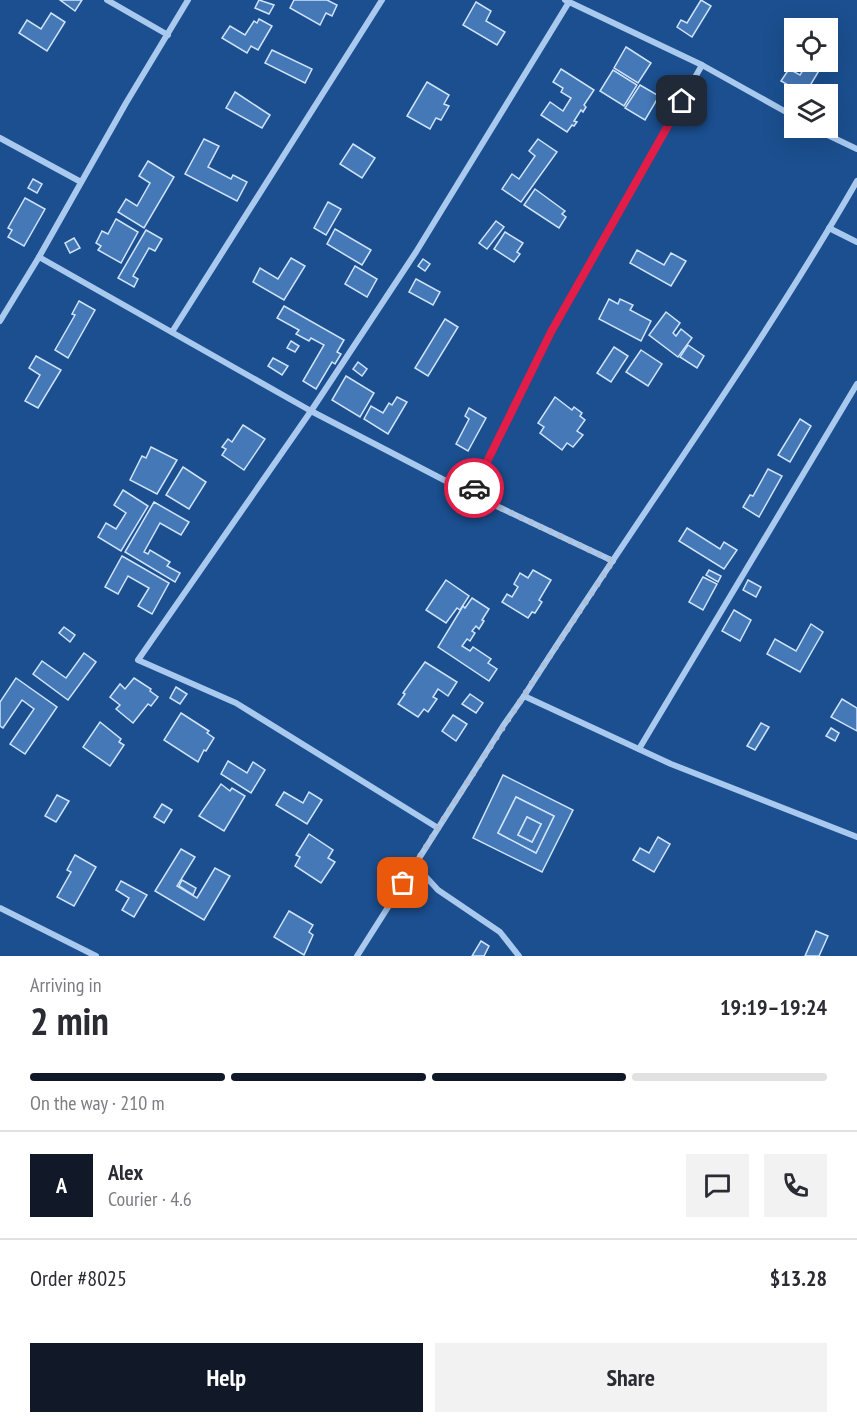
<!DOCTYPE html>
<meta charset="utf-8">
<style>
body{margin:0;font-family:"PT Sans Narrow",sans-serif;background:#f2f2f3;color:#2b2b33;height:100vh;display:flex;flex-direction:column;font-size:22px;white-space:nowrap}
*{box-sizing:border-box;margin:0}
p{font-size:20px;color:#7c7c81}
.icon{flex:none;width:33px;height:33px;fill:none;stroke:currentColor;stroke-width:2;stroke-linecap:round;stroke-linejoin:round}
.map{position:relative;height:956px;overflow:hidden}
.side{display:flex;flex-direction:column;background:#fff;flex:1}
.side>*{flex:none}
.fabs{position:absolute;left:784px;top:18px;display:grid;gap:12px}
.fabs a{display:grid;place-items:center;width:54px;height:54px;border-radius:0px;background:#fff;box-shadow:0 6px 24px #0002;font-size:30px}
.pin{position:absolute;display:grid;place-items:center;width:51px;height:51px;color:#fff;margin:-26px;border-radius:12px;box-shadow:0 3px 9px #0006}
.courier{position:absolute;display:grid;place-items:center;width:60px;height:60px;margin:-30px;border:4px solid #e11d48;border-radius:50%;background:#fff;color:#222;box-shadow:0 2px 8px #0007}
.headline em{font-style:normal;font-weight:800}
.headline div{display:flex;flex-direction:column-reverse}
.headline{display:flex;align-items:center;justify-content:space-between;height:102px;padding:0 30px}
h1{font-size:39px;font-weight:800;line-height:45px}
.bar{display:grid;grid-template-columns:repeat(4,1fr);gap:9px 6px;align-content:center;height:72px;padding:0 30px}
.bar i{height:8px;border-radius:4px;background:#e1e1e2}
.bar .current{background:#111827}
.bar p{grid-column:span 4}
.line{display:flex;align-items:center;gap:15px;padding:0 30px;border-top:2px solid #e1e1e2}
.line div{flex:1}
.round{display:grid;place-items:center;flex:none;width:63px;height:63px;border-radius:0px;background:#f2f2f3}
.primary-button{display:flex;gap:12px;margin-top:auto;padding:12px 30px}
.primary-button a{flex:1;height:69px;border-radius:0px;background:#111827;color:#fff;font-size:24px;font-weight:800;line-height:69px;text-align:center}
.primary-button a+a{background:#f2f2f3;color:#2b2b33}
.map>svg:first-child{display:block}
</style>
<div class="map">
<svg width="857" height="956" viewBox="0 0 857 956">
<rect width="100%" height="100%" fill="#1b4f8f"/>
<g fill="#4478b7" stroke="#cfe3fa" stroke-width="1.5" fill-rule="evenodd">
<path d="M60,0H82L75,11Z"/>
<path d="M259,0L274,5L269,14L255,8Z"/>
<path d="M294,0H327L337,5L332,16L326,13L320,25L290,8Z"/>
<path d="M701,0L711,6L692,37L677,27L681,20L687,23Z"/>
<path d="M476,2L491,11L486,21L505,32L497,45L463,25Z"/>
<path d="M51,13L65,22L47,51L19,33L27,20L41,29Z"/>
<path d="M259,19L272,26L258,50L251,46L247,53L222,38L230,26L245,35L254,21L257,23Z"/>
<path d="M626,47L651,63L638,83L614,68Z"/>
<path d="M272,50L312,69L305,83L265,63Z"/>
<path d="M808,62H819L823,64L805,94H804L781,81L789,69L800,75Z"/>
<path d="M561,69L594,90L584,105L586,107L583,112L581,110L574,121L577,122L574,126L572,125L567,132L541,115L550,102L563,111L571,98L561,92L563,88L553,82Z"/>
<path d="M613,70L637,85L624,106L600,91Z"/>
<path d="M427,82L449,95L444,104L449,106L441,120L436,118L430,129L407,116Z"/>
<path d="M640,85L659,96L645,120L625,108Z"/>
<path d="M235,92L270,115L262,128L226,108Z"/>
<path d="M204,139L219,146L208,167L231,179L233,175L247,182L237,201L185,174Z"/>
<path d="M538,139L557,152L521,202L502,189L512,174L519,179L535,156L529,151Z"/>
<path d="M353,144L375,158L362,178L340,164Z"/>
<path d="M148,161L174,177L144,228L118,212L126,199L137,206L150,183L139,176Z"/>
<path d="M33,179L42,184L37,193L28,188Z"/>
<path d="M535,189L565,211L562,214L566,217L559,228L524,205Z"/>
<path d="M25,198L45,209L24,246L8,237L12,230L8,228Z"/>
<path d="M328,202L341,209L326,235L314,228Z"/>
<path d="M116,219L138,232L121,263L98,250L101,246L96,243L102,231L108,234Z"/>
<path d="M496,221L504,227L487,249L479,243Z"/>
<path d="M335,229L371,250L362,265L327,244Z"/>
<path d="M146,230L162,239L155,251L149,248L133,276L138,279L134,287L118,278Z"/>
<path d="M505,232L523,243L517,252L520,254L514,262L494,249Z"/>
<path d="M74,238L80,248L70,253L65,243Z"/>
<path d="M637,250L664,265L671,253L686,261L671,286L630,263Z"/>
<path d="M291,258L305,266L284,300L253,282L260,268L278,279Z"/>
<path d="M423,259L430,264L425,271L418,266Z"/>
<path d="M355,266L377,279L367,297L345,284Z"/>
<path d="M416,279L440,292L433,305L409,292Z"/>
<path d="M609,299L618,304L620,299L633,305L630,310L651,321L641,341L599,319Z"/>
<path d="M79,301L95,310L68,358L55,350L75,315L72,314Z"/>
<path d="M284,306L344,340L337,352L341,354L335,364L332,362L316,389L303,381L324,345L311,338L309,341L296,334L299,330L277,318Z"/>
<path d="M666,312L680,323L673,333L676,336L681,329L692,338L678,357L649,335Z"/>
<path d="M445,319L458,327L428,376L415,368Z"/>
<path d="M291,341L299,346L295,352L287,348Z"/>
<path d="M688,345L704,356L697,368L680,357Z"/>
<path d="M614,347L628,356L611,382L597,373Z"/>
<path d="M641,350L662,364L648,386L626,372Z"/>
<path d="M36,356L61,370L38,408L25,401L40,375L29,368Z"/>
<path d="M273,358L288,366L282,375L268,366Z"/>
<path d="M358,362L367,369L362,376L353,369Z"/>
<path d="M346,376L374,393L360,417L332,400Z"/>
<path d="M397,397L407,402L388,434L364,419L371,406L383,413L389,403L392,405Z"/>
<path d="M555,397L572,410L574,407L582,413L580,416L585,420L577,431L583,435L573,447L567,443L562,450L540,433L544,427L538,423Z"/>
<path d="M469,408L486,418L468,451L456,444L469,419L465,416Z"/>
<path d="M800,419L811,426L790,462L778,455Z"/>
<path d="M243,425L265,439L244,470L222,455L226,449L222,447L228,439L232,442Z"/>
<path d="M151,447L177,460L157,494L130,480L142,456L146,458Z"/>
<path d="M183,467L206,482L189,509L166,495Z"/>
<path d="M768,469L782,476L759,517L743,507L750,495L753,496Z"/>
<path d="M123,490L148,506L121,551L98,537L106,523L116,529L126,513L114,505Z"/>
<path d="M154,502L189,522L181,535L160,523L144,552L148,554L150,550L170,562L167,566L180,573L175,582L125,552Z"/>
<path d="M687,528L720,549L724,542L737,550L724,569L679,541Z"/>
<path d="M122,556L169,583L152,614L138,606L149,588L128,576L118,594L105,587Z"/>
<path d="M533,570L551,580L539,600L542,602L535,613L532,612L528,618L502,602L507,594L512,597L518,587L514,584L520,573L528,578Z"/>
<path d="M709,570L721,576L718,582L706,575Z"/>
<path d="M703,577L717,584L703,610L689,602Z"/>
<path d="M446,580L469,596L460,610L457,608L446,623L426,610Z"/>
<path d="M748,580L761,587L756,597L743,590Z"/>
<path d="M472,598L489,609L482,620L484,621L479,629L476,626L472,631L475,633L470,641L467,639L462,646L470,651L473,647L491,659L488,663L497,669L489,681L438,647L463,606L465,608Z"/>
<path d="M734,610L751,620L740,641L722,631Z"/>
<path d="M811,624L823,632L800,672L767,654L775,639L796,651Z"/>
<path d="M64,627L75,635L70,642L59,633Z"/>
<path d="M84,653L96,662L68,700L33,674L42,661L66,678Z"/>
<path d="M425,662L457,682L448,696L438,689L433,697L437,699L428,712L424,709L418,717L398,704L405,694L403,693Z"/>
<path d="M16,678L57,707L25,754L10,744L34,709L22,700L3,728L0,726V702Z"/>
<path d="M134,678L151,689L150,691L158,697L151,706L148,704L133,723L116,709L120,705L110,697L120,684L125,689Z"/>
<path d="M176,687L187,694L180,704L170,698Z"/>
<path d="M470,694L483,703L476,713L462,704Z"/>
<path d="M842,699L857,708V731L831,717Z"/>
<path d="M181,713L209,731L207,733L214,738L206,751L204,750L198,762L164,740Z"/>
<path d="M453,715L467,724L456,741L442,731Z"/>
<path d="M100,722L121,739L119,742L124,745L110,766L83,747Z"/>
<path d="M761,723L769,727L755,750L747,746Z"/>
<path d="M831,728L839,733L835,741L826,736Z"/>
<path d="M228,761L247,773L253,762L265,770L251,793L221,774Z"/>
<path d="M503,775L573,810L542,872L473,838ZM516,797L554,816L536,853L498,833Z"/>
<path d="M221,784L230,791L232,788L245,796L224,831L199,816Z"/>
<path d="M284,792L303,803L309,792L322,800L307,824L276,805Z"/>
<path d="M57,795L69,801L56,822L45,816Z"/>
<path d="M516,797L554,816L536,853L498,833ZM527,817L541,824L532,842L518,835Z"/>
<path d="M162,804L172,810L164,823L154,817Z"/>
<path d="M527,817L541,824L532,842L518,835Z"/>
<path d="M309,834L333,850L328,858L335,862L321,883L295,866L300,857L296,855Z"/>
<path d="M658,837L670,844L654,872L633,860L640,848L649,853Z"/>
<path d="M181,849L195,857L177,886L197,898L215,868L230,876L204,920L155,891Z"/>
<path d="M75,855L96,867L74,906L57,897L71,872L67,870Z"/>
<path d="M182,880L196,888L193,895L179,886Z"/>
<path d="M121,881L147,895L134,917L122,910L129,898L116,890Z"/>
<path d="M289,911L313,925L309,932L313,935L304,955L274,937Z"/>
<path d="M816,931L828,936L819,956H805Z"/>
<path d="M481,941L489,946L484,956H472Z"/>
</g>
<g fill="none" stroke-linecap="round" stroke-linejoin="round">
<g stroke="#a9c9ee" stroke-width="6">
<path d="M107,0L168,35"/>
<path d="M565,0L702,65L795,117"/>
<path d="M813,128L857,149"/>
<path d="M0,138L81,182"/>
<path d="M829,228L857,242"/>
<path d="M39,257L311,411L471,494L613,561"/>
<path d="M0,321L39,257L126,103L188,0"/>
<path d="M172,332L382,0"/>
<path d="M471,494L551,332L702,65"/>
<path d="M524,696L671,764L857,837"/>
<path d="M639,749L857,384"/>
<path d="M438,828L236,703L138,660L311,411L416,252L569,2"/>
<path d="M415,865L438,890L500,932L519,956"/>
<path d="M0,908L96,956"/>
<path d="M357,956L503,726L524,696C634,523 755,358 857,181"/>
</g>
</g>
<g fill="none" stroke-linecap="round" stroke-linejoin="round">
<path stroke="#afc1d8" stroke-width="6" stroke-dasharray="0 10.8" d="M403,883C472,774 542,667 613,561L471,494L474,488"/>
<path stroke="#e11d48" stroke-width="8" d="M474,488L551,332L682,101"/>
</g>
</svg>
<div class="fabs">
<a><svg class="icon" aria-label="locate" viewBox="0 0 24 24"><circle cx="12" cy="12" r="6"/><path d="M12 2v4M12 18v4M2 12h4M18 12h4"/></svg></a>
<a><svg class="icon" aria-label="layers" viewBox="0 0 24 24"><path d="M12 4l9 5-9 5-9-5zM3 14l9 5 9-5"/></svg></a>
</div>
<div class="pin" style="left:403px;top:883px;background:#ea580c"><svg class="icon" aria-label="bag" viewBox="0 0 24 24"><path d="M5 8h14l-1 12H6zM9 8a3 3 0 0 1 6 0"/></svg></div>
<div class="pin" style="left:682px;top:101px;background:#1f2937"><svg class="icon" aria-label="home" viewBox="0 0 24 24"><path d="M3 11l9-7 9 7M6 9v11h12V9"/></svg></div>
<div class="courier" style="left:474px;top:488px"><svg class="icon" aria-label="car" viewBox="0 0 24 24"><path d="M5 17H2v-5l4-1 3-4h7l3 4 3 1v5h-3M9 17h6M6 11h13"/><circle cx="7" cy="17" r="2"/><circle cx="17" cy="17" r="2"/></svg></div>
</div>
<section class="side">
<div class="headline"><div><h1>2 min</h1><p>Arriving in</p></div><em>19:19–19:24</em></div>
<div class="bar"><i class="current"></i><i class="current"></i><i class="current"></i><i></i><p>On the way · 210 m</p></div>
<div class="line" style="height:108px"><b class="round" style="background:#111827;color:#fff">A</b><div><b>Alex</b><p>Courier · 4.6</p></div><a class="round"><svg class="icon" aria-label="chat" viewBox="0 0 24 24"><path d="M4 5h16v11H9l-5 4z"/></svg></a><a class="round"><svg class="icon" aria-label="phone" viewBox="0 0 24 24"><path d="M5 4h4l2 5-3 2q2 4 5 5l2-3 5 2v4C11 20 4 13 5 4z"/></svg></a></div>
<div class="line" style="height:78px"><div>Order #8025</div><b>$13.28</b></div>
<div class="primary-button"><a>Help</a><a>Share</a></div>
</section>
